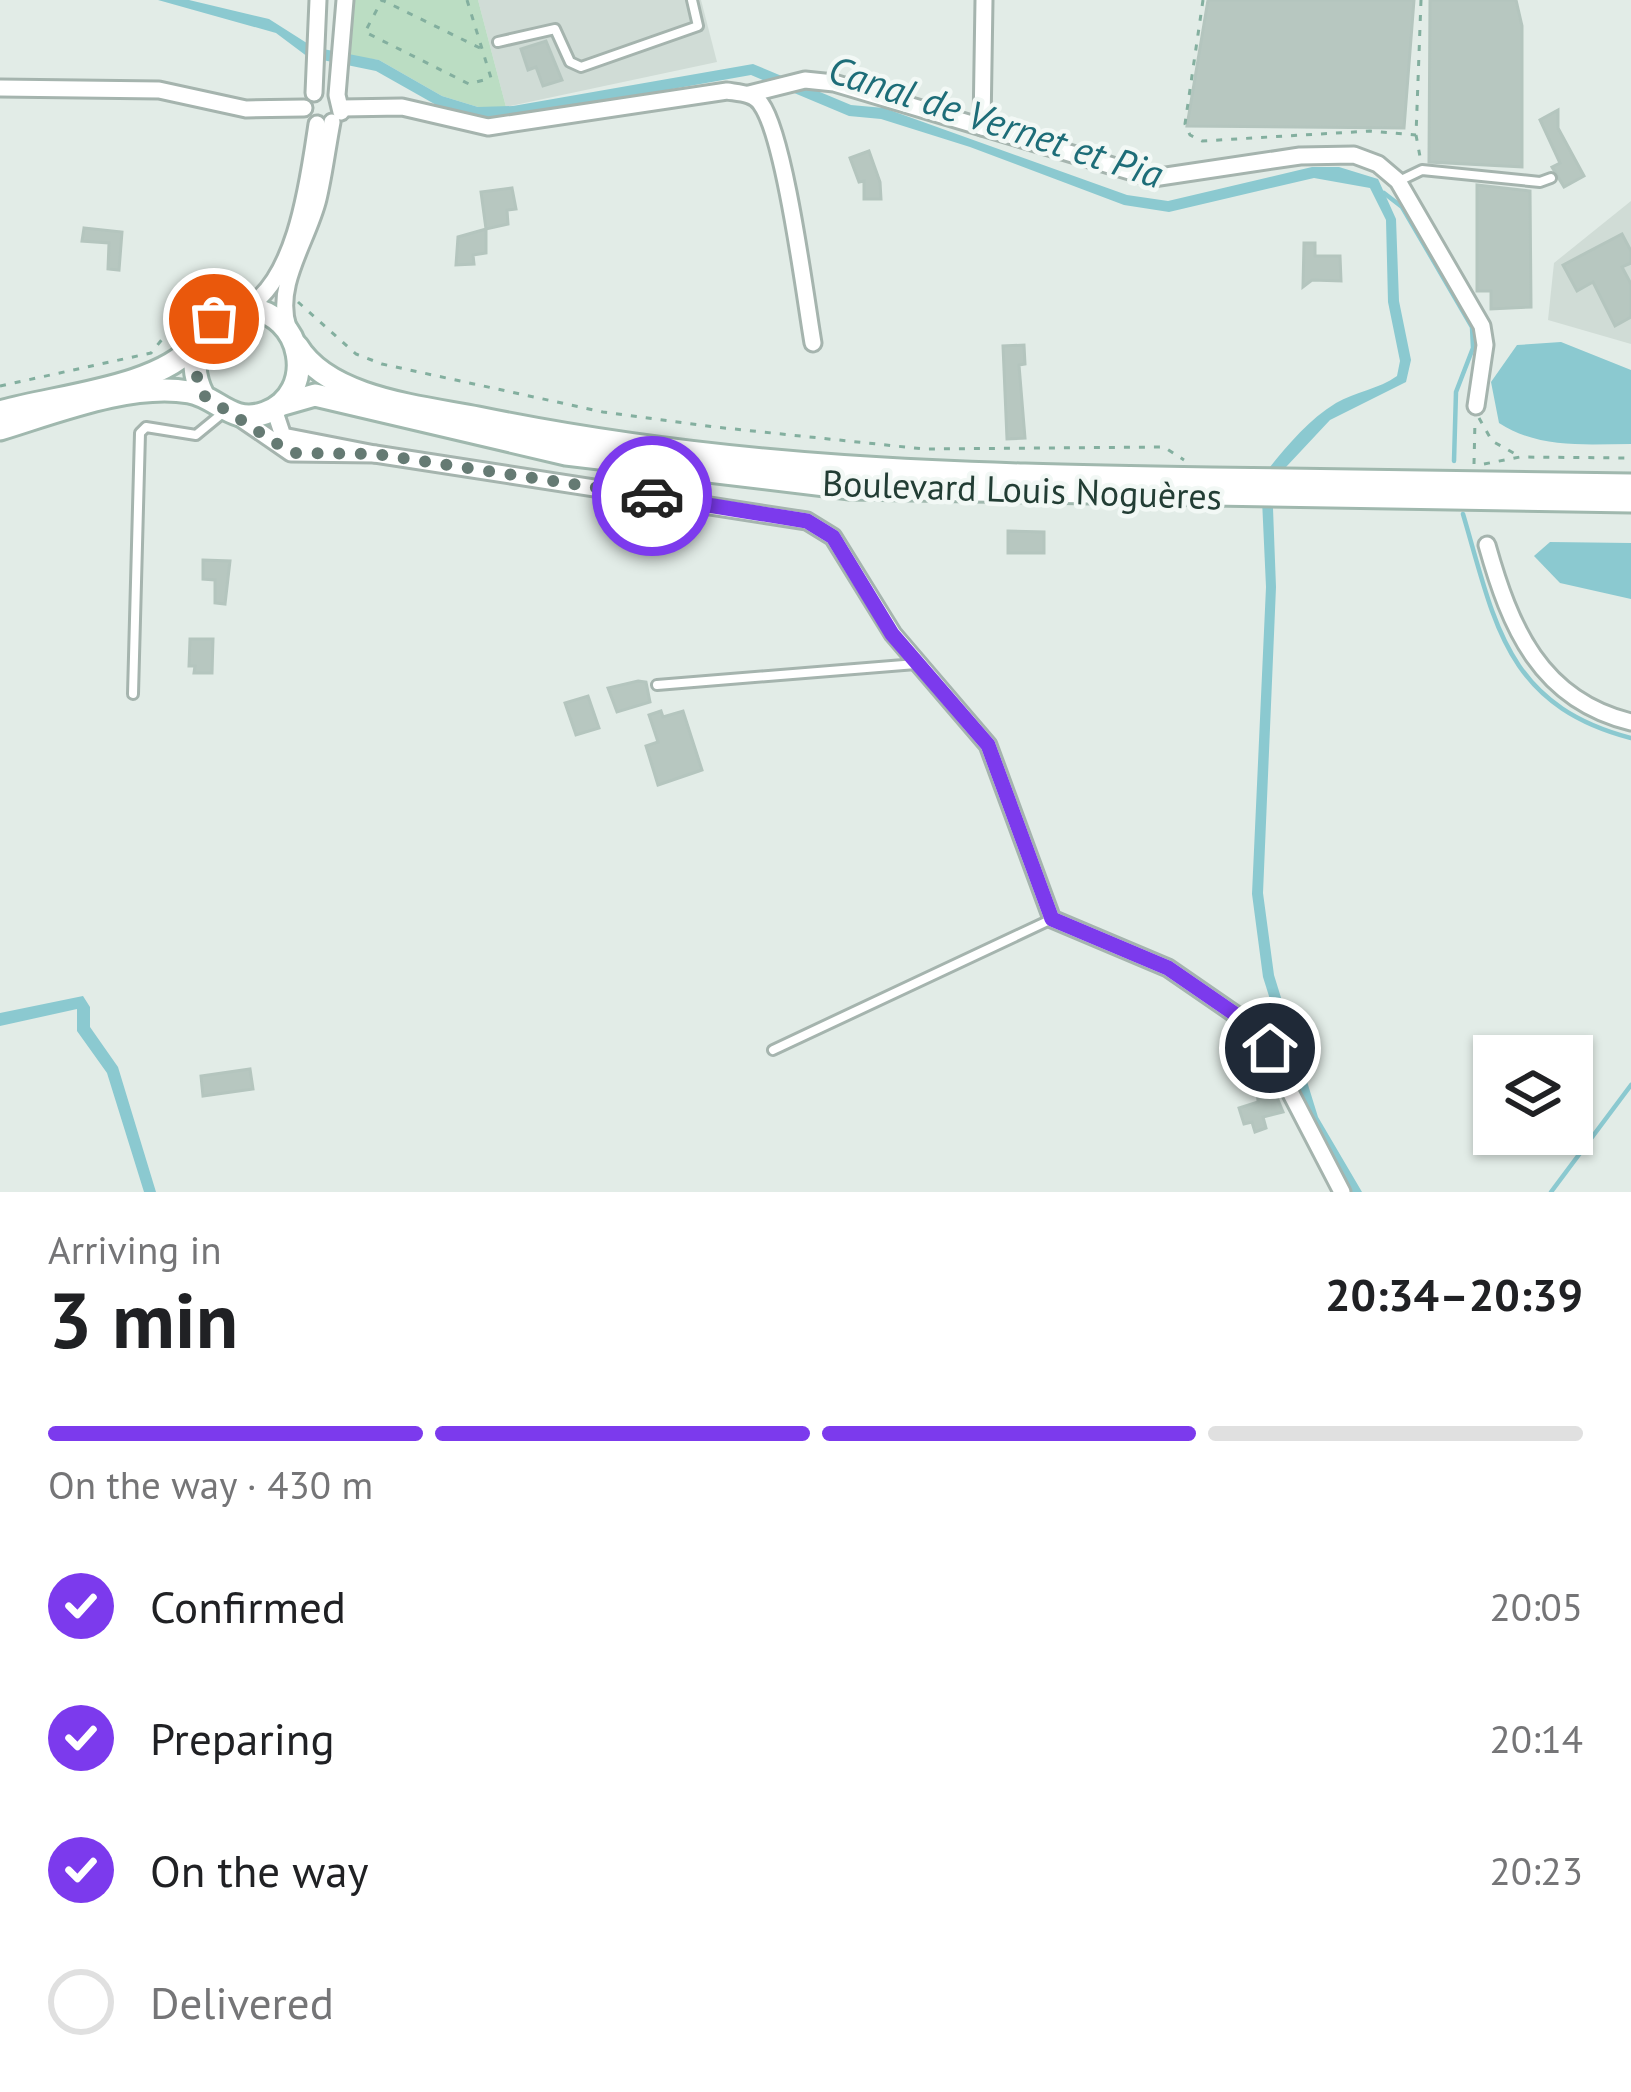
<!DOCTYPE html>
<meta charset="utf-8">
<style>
body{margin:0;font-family:"PT Sans",sans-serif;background:#f2f2f2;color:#202124;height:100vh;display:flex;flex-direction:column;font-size:45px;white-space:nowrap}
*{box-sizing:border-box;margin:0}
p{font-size:39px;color:#757577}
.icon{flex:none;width:66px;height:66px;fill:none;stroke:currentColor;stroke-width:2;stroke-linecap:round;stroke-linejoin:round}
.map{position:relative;height:1192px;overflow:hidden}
.side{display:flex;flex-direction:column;background:#fff;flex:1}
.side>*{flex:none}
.controls{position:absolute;left:1473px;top:1035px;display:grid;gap:24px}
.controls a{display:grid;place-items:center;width:120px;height:120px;border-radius:0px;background:#fff;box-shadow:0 3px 9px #0004;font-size:60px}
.pin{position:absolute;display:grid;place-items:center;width:102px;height:102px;color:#fff;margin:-51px;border:6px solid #fff;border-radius:50%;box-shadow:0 3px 12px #0007}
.courier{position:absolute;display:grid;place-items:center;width:120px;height:120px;margin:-60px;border:9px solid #7c3aed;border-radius:50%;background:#fff;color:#222;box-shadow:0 3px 15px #0007}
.head em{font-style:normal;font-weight:600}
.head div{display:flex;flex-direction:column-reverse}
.head{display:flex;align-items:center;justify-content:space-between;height:204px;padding:0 48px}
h1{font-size:78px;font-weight:600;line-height:90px}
.bar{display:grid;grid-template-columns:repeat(4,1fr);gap:18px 12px;align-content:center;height:144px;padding:0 48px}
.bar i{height:15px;border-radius:9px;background:#e0e0e0}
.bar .current{background:#7c3aed}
.bar p{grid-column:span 4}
ol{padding:0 48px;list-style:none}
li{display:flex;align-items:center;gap:36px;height:132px}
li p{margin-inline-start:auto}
li .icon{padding:12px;border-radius:50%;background:#7c3aed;color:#fff;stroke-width:4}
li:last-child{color:#757577}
li i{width:66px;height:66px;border:6px solid #e0e0e0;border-radius:50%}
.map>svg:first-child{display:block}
</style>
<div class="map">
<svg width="1631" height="1192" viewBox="0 0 1631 1192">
<rect width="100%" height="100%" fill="#e2ece7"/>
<g fill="#d0dcd6">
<path d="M478,0H701L717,62L506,107Z"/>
<path d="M1631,201V344L1548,320L1554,263Z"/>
</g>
<path fill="#bbddc3" d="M354,0H478L506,107H478L442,96L379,60L349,56Z"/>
<g fill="#8bc9d0">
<path d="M158,0H189L269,19L313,47L379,60L442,96L478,107L513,106L753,64L851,105L884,108L1127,195L1168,201L1312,167H1339L1378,179L1396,219L1399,301L1411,360L1406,382L1330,420L1272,482L1276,587L1263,893L1274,975L1318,1117L1362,1192H1348L1308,1121L1263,977L1252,894L1266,587L1261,478C1283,451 1305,422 1336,403C1355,392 1379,389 1397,376L1400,361L1388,302L1386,220L1370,188L1314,178L1169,212L1124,205L970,147L881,119L849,116L751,75L515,117H476L438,106L376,71L308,57L276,33Z"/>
<path d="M1561,342L1631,370V444C1584,444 1539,449 1499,423L1491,382L1517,345Z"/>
<path d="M1550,542L1631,543V599L1560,583L1534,556Z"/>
<path d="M83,996L90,1007V1027L118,1067L156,1192H144L107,1073L77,1031V1009L0,1026V1013Z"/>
</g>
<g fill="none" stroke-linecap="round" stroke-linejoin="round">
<g stroke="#8bc9d0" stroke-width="4.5">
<path d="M1384,193L1402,207L1472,327L1473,348L1456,392L1454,461"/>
<path d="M1463,514C1495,622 1505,705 1631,738"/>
<path d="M1551,1192L1631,1085"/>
</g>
</g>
<g fill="#b7c7c0" stroke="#b4c5be" stroke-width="3">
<path d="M1208,0H1414L1404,128L1187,126Z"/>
<path d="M1430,0H1516L1522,26V167L1429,162Z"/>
<path d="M546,41L562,80L543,86L536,67L528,70L521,49Z"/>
<path d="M1558,110V128L1584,176L1564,187L1552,167L1560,163L1540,120Z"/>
<path d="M869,151L880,182L881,199H864V181L859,182L850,158Z"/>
<path d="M1477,185L1530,191L1531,307L1491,309V291H1477Z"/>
<path d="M512,188L516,209L507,210L508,224L486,229L481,192Z"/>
<path d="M84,228L122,232L119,270L108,269L109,243L82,241Z"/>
<path d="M486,229V253L473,255L474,264L456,265L458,237Z"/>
<path d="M1622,234L1631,251V263L1622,267L1631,284V317L1615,326L1593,282L1577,291L1563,265Z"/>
<path d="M1304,243H1315V256H1340L1341,281L1312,280L1303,287Z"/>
<path d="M1024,345L1025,364L1019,365L1025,438L1007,439L1003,346Z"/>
<path d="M1008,531L1044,532V553H1008Z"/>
<path d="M203,560L230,561L225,604L215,603V580L203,579Z"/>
<path d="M190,639H213L212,673H194L195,666H189Z"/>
<path d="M638,681L646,682L650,702L617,712L608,688Z"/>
<path d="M588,696L599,728L576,735L565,703Z"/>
<path d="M661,711L663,717L683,711L702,770L658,785L646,746L658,742L649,715Z"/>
<path d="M250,1069L253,1089L203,1096L201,1076Z"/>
<path d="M1269,1078L1283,1112L1263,1117L1266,1128L1255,1132L1252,1122L1244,1124L1239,1108L1258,1102L1257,1082Z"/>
</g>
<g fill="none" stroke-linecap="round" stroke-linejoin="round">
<defs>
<g id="lane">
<path d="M498,42L555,29L570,62L581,67L698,26L692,0"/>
<path d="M1399,181L1422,170L1540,182L1551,178"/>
<path d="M657,685L916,664"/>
<path d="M133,694L140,433L146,427L196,435L224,412"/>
<path d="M773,1050L1052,919"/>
</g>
<g id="street">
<path d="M0,88L159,90L246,109L304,108"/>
<path d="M314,93L318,0"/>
<path d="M749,94L805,80L834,83L1153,178L1300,156L1354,155L1378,164L1398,181L1482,326L1485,345L1476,406"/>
<path d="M342,108L402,107L488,127L727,91C739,93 754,93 761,104C785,137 805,296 813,343"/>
<path d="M341,112L337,95L345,0"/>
<path d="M982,127L984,0"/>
<path d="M244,309C297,282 309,177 317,124"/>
<path d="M288,327C274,285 308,240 318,199C324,174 327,148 332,122"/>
<path d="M240,418L291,453L375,454L283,436L274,409"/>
<path d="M375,454L807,521L833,537L893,634L988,745L1052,919L1168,968L1258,1030L1342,1192"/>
<path d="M1487,545C1510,627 1540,700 1631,722"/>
</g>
<g id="secondary">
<path d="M297,346C329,399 422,407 478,418C730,470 956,475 1212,479C1352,480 1491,484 1631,485"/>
<path d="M280,405L315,395L566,454L850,488L1631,501"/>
<path d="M0,412C55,396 160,388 195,344"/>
<path d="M0,429C56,412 131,382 189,392C218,397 231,425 265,413C319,393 303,311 247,309C198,308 184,359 203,395"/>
</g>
</defs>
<use href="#lane" stroke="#a5b4ae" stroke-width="14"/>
<use href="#street" stroke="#a5b4ae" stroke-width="21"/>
<use href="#secondary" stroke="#a0b8ae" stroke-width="27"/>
<g stroke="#83af9f" stroke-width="3" stroke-dasharray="6 9" stroke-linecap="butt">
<path d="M467,0L491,78L469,84L365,32L382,0L482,49"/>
<path d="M1203,0L1185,124L1190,135L1202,141L1370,131L1416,135"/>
<path d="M1421,0L1416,135L1421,162"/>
<path d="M298,302L356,354L382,364L603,412L715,427L924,449L1164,447L1184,460"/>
<path d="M0,386L151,353L189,306L253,280"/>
<path d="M1479,418L1492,441L1519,456"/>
<path d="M1474,464L1475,420"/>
<path d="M1484,464L1520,457L1631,458"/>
</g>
<use href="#lane" stroke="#fff" stroke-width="8"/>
<use href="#street" stroke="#fff" stroke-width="15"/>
<use href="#secondary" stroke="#fff" stroke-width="21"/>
</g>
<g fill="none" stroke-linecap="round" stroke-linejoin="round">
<path stroke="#657a73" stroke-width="12" stroke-dasharray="0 21.6" d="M214,319L196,344L192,361L203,395L291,453L375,454L652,496"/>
<path stroke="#7c3aed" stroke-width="15" d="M652,496L807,521L833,537L892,634L988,745L1052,919L1168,968L1258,1030L1270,1048"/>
</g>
<g text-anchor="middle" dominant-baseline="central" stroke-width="9" stroke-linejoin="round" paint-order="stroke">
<g font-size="36" fill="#223d34" stroke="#f2f8f5">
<text transform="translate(1022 489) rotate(2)">Boulevard Louis Noguères</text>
</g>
<g font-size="39" font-style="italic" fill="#1d6d78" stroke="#f2f8f5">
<text transform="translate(996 121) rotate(18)">Canal de Vernet et Pia</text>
</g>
</g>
</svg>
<div class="controls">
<a><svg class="icon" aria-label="layers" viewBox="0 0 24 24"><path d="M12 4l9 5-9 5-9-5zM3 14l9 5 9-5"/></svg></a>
</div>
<div class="pin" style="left:214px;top:319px;background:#ea580c"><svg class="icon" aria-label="bag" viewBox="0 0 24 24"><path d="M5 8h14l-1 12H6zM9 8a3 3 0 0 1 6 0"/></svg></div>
<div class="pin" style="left:1270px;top:1048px;background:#1f2937"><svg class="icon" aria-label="home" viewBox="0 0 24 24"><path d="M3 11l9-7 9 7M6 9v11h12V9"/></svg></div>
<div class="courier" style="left:652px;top:496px"><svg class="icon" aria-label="car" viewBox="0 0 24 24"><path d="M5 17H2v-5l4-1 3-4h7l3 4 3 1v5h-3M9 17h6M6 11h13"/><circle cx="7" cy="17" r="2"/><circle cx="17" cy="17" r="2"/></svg></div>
</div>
<section class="side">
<div class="head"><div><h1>3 min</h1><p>Arriving in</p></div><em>20:34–20:39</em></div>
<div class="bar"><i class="current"></i><i class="current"></i><i class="current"></i><i></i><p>On the way · 430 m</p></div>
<ol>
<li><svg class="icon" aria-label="check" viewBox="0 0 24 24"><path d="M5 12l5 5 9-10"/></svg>Confirmed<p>20:05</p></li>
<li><svg class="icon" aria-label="check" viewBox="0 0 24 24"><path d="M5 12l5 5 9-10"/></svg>Preparing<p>20:14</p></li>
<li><svg class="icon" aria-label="check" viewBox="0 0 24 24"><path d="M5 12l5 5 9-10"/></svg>On the way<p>20:23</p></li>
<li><i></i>Delivered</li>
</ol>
</section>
